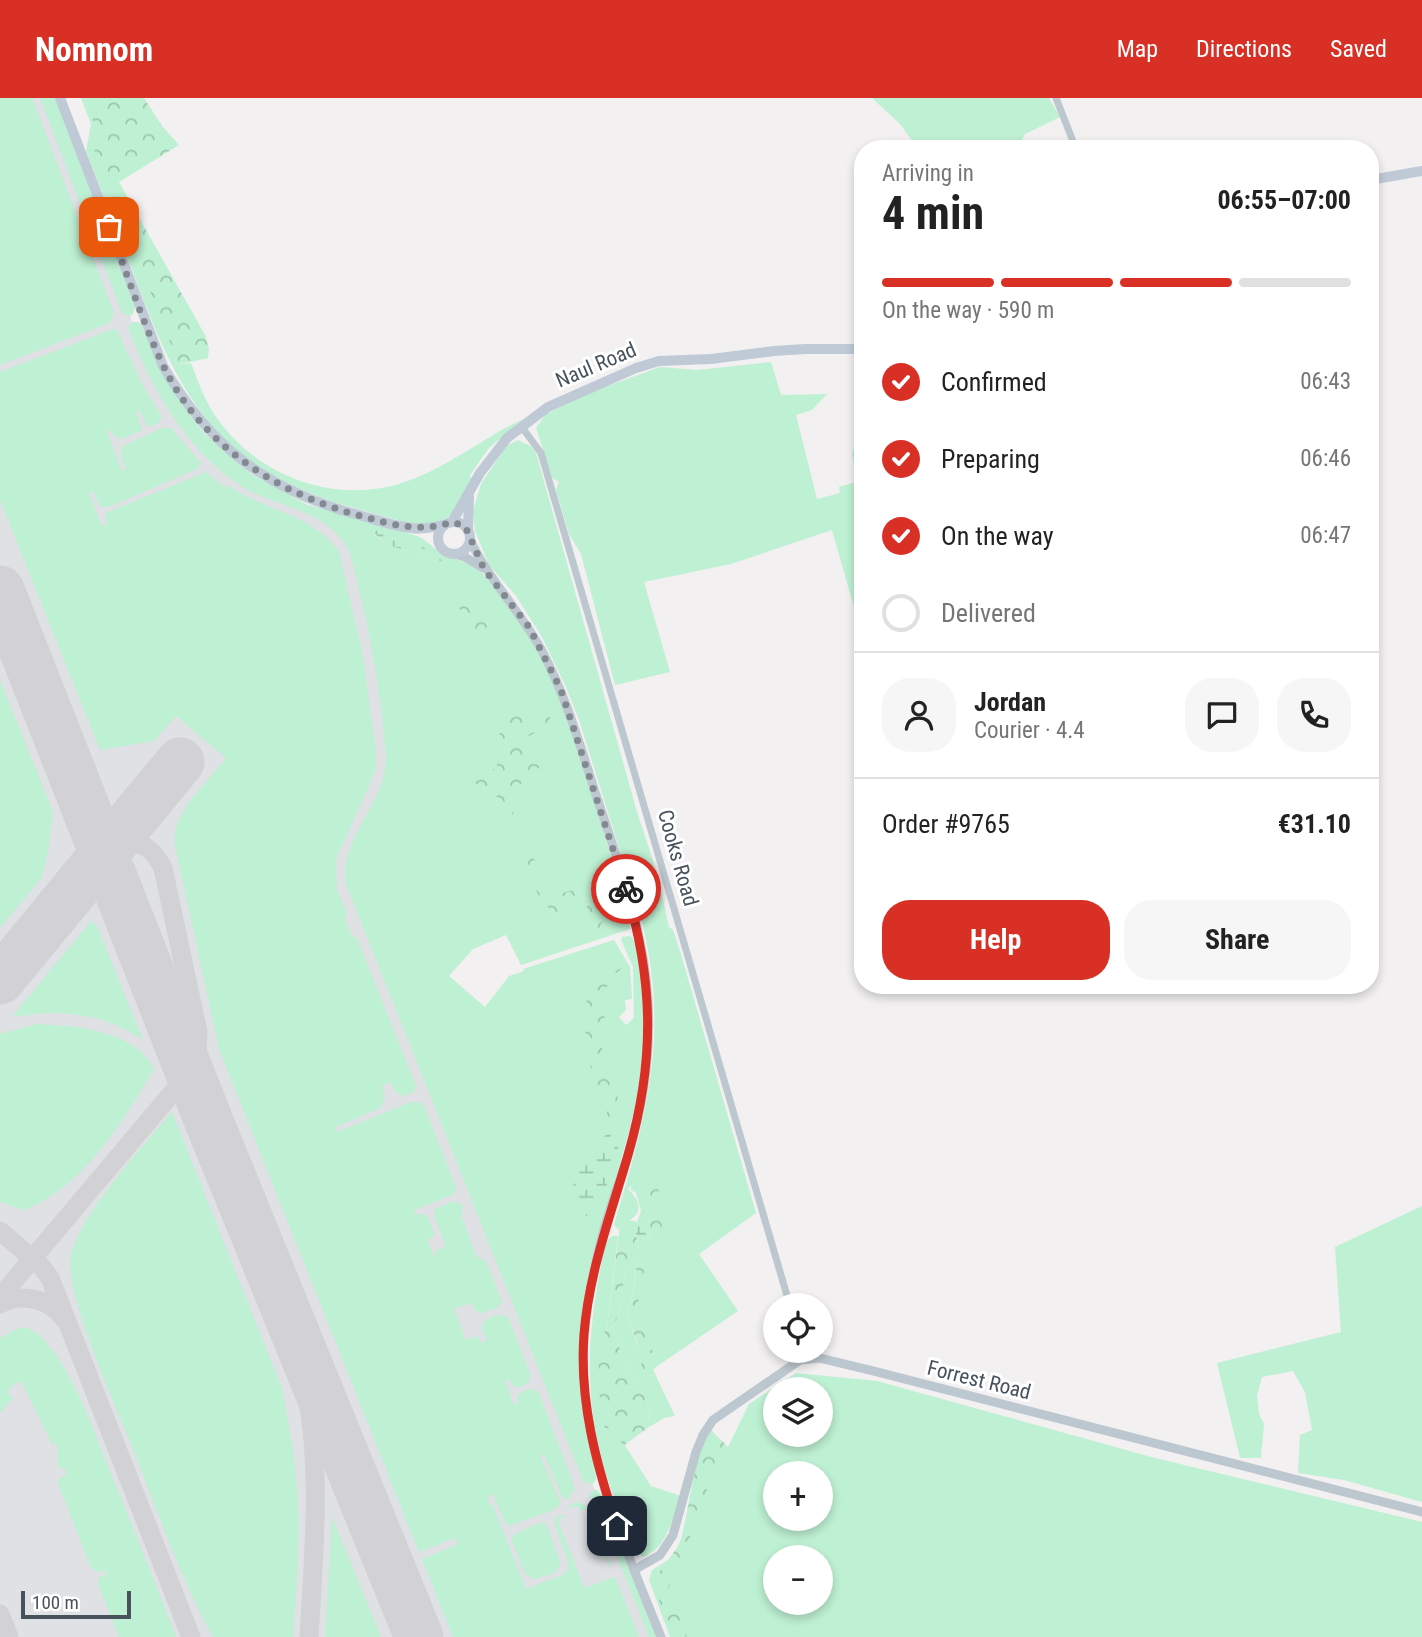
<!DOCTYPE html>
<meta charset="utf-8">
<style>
body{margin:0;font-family:"Roboto Condensed",sans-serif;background:#f6f6f6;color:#222;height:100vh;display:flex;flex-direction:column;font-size:26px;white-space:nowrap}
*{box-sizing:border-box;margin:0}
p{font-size:23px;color:#767676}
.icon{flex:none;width:38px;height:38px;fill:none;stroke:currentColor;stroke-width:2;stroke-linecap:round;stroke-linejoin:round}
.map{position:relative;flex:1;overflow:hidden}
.drawer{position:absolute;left:854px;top:42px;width:525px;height:854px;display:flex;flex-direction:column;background:#fff;border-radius:28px;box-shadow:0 4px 10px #0003}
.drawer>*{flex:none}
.fabs{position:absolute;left:763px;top:1195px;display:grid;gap:14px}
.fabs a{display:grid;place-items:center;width:70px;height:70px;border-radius:50%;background:#fff;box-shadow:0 4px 10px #0003;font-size:35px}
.scale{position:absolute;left:21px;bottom:18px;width:110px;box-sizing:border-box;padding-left:7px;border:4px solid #47525d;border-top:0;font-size:19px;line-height:24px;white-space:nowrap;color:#47525d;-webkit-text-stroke:5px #fff;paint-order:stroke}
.pin{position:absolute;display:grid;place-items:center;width:60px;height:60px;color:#fff;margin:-30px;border-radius:14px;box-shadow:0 4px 10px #0006}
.courier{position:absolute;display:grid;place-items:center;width:70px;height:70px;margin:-35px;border:5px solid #d93025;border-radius:50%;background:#fff;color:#222;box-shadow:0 2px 9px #0007}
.headline em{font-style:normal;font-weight:700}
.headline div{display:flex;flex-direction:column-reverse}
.headline{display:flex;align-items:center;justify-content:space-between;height:119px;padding:0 28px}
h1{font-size:46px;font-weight:700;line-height:52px}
.bar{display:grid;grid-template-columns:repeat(4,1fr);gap:10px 7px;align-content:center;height:84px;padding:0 28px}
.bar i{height:9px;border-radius:5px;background:#e0e0e0}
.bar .current{background:#d93025}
.bar p{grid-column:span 4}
.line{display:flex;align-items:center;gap:18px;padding:0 28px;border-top:2px solid #e0e0e0}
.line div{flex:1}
.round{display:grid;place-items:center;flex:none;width:74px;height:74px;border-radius:28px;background:#f6f6f6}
ol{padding:0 28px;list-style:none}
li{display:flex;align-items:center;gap:21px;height:77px}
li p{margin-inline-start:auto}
li .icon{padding:7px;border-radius:50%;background:#d93025;color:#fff;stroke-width:4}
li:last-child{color:#767676}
li i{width:38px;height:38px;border:4px solid #e0e0e0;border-radius:50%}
.cta{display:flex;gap:14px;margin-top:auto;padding:14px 28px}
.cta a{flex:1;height:80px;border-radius:28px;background:#d93025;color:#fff;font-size:28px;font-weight:700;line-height:80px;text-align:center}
.cta a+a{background:#f6f6f6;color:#222}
header{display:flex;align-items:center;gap:42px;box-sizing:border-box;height:98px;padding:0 35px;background:#d93025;color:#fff}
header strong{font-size:33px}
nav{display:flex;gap:38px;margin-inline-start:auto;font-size:24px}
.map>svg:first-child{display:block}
</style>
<header>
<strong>Nomnom</strong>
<nav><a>Map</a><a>Directions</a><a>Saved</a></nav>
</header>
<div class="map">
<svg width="1422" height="1539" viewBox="0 0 1422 1539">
<defs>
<pattern id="forest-crowns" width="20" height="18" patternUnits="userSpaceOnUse" patternTransform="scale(1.75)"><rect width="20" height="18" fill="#bef0d3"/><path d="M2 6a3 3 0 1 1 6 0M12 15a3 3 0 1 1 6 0" fill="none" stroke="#9cc5ae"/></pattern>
<pattern id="wetland-marsh" width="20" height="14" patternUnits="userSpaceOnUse" patternTransform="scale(1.75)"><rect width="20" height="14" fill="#bef0d3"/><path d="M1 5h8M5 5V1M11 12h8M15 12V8" fill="none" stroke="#9cc5ae"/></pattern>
</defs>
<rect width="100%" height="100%" fill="#f2f0f0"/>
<path fill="#dfe1e4" d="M0,0H46L137,236L156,279L242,380L355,435L398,717L576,1343L651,1539H0Z"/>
<g fill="#bef0d3" fill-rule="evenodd">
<path d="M0,0H32L114,215L109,225L0,267Z"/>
<path d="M40,0H56L135,209L133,216L130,218L122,215Z"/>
<path d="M81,0H84L95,28L174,254V260L177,267L191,265C199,286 206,306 219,323C261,380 337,407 405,384C447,370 483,340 523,321L489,350L470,377L472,383C466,392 462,402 456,411C436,438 399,422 372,415C334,405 297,393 264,372C191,326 163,254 134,177C118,136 102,95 86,53L91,26Z"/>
<path d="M872,0H1049L1060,19L1025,36L1021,44L1023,51C1002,51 980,52 959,51C938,50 943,38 916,48L900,26Z"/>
<path d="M132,224H139L142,228L158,266L183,308L204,335L251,376L308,407L397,431L422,440L444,458L469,465L481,474L494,488L522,524L557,590L626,804L631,821L630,831L521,867L506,837L473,851L449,878L485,909L509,878L524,873L523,871L614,842L630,869L632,901L625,902L626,912L619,919L626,927L634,920L633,869L621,842L622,839L630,838L635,843L640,862L645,914L644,943L637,1000L627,1041L589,1174L583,1314L596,1377V1382L592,1386L584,1384L582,1380L346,786C339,744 379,711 385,671C387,657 384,642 383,628C377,571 365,511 350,455C330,412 280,411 243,389C187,355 151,289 128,230ZM379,431L388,434L443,464L438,466L431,460L388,447L374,436ZM594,787L607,800L554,817L547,802Z"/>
<path d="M113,231L117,232L141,284L162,319L158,325L148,329L139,312L136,314L142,330L140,333L122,341L114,338L111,332L107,334L122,373L126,371L121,358V349L162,330H171L201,365L197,371L106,410L99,407L94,394L89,395L102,428L107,426L105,417L108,414L206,374L224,389L229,388C264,412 314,417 339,454L363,558L376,654V672L336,761L337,791L347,815L345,820L352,838L357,840L416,988L414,994L403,998L395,993L391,984L382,988L385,1000L380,1010L334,1030L337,1034L411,1004L423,1005L456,1090L454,1096L414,1112L416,1117L424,1116L428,1120L435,1138L427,1142L434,1158L437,1157L435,1153L446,1148L434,1118L435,1111L453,1103L463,1107L461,1118L477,1159L486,1163L502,1203L497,1210L482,1215L475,1212L471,1205L454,1211L466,1242L478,1238L481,1245L487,1243L482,1231L484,1223L496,1217L508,1219L531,1278L528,1285L519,1290L512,1287L509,1281L505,1283L514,1307L518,1305L517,1300L521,1294L530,1291L538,1293L575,1390L567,1402L562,1399L544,1356L540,1358L561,1406L553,1412L509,1428L504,1423L493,1396L489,1398L488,1404L493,1408L526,1491L562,1477L568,1472V1463L554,1424L557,1418L567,1417L558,1422L584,1490L615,1479L639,1539H453L422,1461L458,1446L455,1440L419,1454L219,951L174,743C176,709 207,686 226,660L176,618L154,643L100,652L0,402V274Z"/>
<path d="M771,264L781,297L827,296L812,312L796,317L817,401L840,395L839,389L856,384L852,355L857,342L863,341V541L832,432L731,466L644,484L670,574L615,587L581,456L569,436L556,392L559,384L552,380L536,330L545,317L583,297L660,269L698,272Z"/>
<path d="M518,342L532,349L536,355L637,714L658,778L669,829L673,832L680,853L756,1115L699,1156L738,1213L653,1271L637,1208L641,1162L660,1125L638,1082L648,1115L650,1137L637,1124L641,1113L636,1095L631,1092V1087L628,1091C638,1100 645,1115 629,1122L635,1131L620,1127L619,1132L614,1127C636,1053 658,981 654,904C653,877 648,850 642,823L579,622L566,589L542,539L516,498L489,467L475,433L473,413L481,386L506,348Z"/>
<path d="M0,582L53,714L49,748L42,779L0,830Z"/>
<path d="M91,823L97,828L143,942C102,914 60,911 12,919Z"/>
<path d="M37,926C74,927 136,933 154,971C122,1024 84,1089 24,1112L0,1104V936Z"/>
<path d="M172,1014L282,1290C289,1328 296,1365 298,1403C300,1448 296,1494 293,1539H213C179,1477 156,1409 130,1343C115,1307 63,1191 71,1157C80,1117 144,1047 172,1014Z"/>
<path d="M1422,1108V1404L1344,1382L1298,1375L1300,1337L1312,1332L1305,1294L1293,1273L1262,1279L1257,1298L1259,1316L1264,1326L1261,1360H1240L1217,1265L1341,1234L1335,1149Z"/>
<path d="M612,1138H618L607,1229L598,1247L605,1331L613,1329L651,1388L681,1398C673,1419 667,1451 643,1459L637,1454C620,1415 602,1374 595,1331C584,1267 592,1206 606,1144Z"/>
<path d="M639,1151C636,1168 633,1203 627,1215L639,1253L642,1270L646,1277L656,1278L675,1318L664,1320L649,1329C654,1305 635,1284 624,1263C619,1253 619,1241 613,1231L620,1211L625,1173Z"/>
<path d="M19,1230C34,1227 47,1245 56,1257C80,1292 94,1334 110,1374C133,1429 155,1484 176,1539H119L98,1486L99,1479L107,1476L105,1472L98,1474L91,1470L58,1385V1382L67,1376L65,1370H58L57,1345L50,1347L51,1344L22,1285L16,1284L7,1294L13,1300L0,1315V1240Z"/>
<path d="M796,1275L877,1283L1155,1360L1422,1424V1539H684L666,1490L706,1394L749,1306ZM775,1292H821V1337H775ZM775,1376H821V1421H775ZM775,1460H821V1505H775Z"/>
<path d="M594,1392H597L603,1399L657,1539H649L602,1421L589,1397Z"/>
<path d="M576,1404L584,1406L586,1410L611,1467L609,1468L586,1411L581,1413L578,1408L566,1411Z"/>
<path d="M332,1419L381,1539H325Z"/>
<path d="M545,1423L561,1466L555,1475L534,1481L525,1476L511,1440L516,1435Z"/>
<path d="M673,1459L658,1476L655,1488L675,1539H670L649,1482L652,1472Z"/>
</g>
<g fill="url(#forest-crowns)">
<path d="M84,0H144L162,28L179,47L119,84L205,237L209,250L208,260L177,267L174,260V254L92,46L95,28Z"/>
<path d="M464,488L478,513L488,524L486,532L491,542L490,556L466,532L457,502Z"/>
<path d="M507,604L514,616L521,607L529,609L534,617L547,611L552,626L521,642L537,656L540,669L515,691L513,717L499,700L470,682L476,668L497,672V638L508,627L505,620Z"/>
<path d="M525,749C540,763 534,775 550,786L552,798L597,785L611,796L595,810L609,821L601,825L599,840L594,823L587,818V806L581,809L574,820L567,816L560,822C536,798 527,783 525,749Z"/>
<path d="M619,858L627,866C611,880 602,881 610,903L602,913L606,922C595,944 604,964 620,980L614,1028L609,1024L605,1005L589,964L584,920L589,886L602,865L605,870L616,865Z"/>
<path d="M637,1080L651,1087H658L662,1130L657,1142L647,1152L643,1162L645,1172L640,1184L638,1206L650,1237L649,1250L666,1262L653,1271L656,1278L646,1277C641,1270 641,1263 639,1255C637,1241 631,1228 627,1215C633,1205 637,1166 638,1153L625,1173L620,1211L613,1231C619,1241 619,1253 624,1263C635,1284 654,1305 649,1329L623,1348L613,1329L605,1331L600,1304L598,1247L607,1229L620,1127L635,1131L639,1151L650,1137L648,1115Z"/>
<path d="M711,1332L734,1355L708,1389L691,1435L687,1456H683L682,1467L668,1490L687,1539H675C670,1528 656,1499 655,1488C654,1474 676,1457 681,1441C690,1410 693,1358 711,1332Z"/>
</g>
<g fill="url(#wetland-marsh)">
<path d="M379,430L398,436L436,456L444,465L438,466L431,460L388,447L374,435Z"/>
<path d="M618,1030L622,1033C618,1055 611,1079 601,1100C597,1108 594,1112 592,1121C578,1116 577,1098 573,1085C585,1064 594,1040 618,1030Z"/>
<path d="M629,1122L637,1124L650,1137L639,1151L635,1131L628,1125Z"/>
</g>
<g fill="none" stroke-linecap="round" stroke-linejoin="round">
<g stroke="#d2d2d5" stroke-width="19">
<path d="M0,1133L41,1168L50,1180L191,1539"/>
<path d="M278,1190C292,1236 307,1283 312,1331C319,1400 313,1470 309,1539"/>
<path d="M0,1199L183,982L197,955L198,934L163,770C149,743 136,741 108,752"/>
<path d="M0,1206C21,1194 51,1201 64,1221"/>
<path d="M0,1516L9,1539"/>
</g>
<g stroke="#d2d2d5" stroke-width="49">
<path d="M0,492L208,1021L419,1539"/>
<path d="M0,882L180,664"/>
</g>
<g stroke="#bdc7cf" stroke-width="7">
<path d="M1056,0L1076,51"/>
<path d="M521,328L541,355L790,1208"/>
</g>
<g stroke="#bdc7cf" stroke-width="9">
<path d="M470,442C489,482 521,514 542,553C567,600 581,651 597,700C619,766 644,833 648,902C651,954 643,1008 628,1057C620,1083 610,1109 603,1135C591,1183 580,1234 584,1284C591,1374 628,1457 661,1539"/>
<path d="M451,455L465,459L483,470"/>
<path d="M634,1472L660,1457L673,1437L696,1354L703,1337L713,1322L800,1262L820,1260L874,1273L1422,1414"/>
</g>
<g stroke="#c0cad7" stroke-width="10">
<path d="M60,0L163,268C209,348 267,392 355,416C374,421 393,428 412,430C422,432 434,429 444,427"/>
<path d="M1370,82L1422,73"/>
<path d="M452,424L480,375L507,340L548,309L636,270L659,263L711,261L774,253L805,251H863"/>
<circle cx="454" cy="440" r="16"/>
<path d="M468,432L469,399"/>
</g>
</g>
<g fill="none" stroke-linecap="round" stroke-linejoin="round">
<path stroke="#838990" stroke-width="7" stroke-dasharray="0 12.6" d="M109,129C127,175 142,223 163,267C200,345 273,393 354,416C387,425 418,436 452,424L465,428L484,471L529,529L561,592L626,791"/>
<path stroke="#d93025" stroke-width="9" d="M617,1428C596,1366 579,1303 584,1236C589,1174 611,1116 628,1057C655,963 654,884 626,791"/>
</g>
<g text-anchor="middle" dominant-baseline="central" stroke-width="6" stroke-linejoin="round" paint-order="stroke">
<g font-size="21" fill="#47525d" stroke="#fff">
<text transform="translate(596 267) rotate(-23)">Naul Road</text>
<text transform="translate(678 760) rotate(74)">Cooks Road</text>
<text transform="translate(979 1282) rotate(14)">Forrest Road</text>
</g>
</g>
</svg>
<div class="fabs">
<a><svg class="icon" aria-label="locate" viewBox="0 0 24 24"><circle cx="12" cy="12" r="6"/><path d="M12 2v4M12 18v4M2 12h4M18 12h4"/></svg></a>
<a><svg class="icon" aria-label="layers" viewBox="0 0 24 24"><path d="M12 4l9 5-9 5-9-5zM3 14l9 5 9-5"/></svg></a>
<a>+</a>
<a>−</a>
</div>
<div class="scale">100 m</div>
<div class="pin" style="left:109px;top:129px;background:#ea580c"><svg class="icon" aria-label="bag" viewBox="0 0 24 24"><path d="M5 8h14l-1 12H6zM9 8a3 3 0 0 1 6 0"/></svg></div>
<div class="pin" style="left:617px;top:1428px;background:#1f2937"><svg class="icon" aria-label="home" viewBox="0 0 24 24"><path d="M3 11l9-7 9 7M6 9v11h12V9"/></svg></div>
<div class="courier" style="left:626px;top:791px"><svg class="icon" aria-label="bike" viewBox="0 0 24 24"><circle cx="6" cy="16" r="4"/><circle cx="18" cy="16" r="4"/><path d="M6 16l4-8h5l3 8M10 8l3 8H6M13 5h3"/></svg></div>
<section class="drawer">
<div class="headline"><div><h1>4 min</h1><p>Arriving in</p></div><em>06:55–07:00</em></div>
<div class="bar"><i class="current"></i><i class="current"></i><i class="current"></i><i></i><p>On the way · 590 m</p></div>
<ol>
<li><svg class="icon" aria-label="check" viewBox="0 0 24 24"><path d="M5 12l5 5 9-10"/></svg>Confirmed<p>06:43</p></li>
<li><svg class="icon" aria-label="check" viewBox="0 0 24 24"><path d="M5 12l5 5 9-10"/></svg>Preparing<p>06:46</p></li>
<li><svg class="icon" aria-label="check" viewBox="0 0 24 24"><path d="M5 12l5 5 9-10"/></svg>On the way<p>06:47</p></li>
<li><i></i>Delivered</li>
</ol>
<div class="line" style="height:126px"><a class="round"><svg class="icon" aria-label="person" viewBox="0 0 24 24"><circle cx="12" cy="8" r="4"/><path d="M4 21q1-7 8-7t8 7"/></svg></a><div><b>Jordan</b><p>Courier · 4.4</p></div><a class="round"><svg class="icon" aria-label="chat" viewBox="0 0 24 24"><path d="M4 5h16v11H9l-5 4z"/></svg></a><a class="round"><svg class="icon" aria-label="phone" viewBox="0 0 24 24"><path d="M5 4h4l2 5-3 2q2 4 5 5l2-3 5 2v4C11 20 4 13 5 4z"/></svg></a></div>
<div class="line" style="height:91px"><div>Order #9765</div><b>€31.10</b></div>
<div class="cta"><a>Help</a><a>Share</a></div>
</section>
</div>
